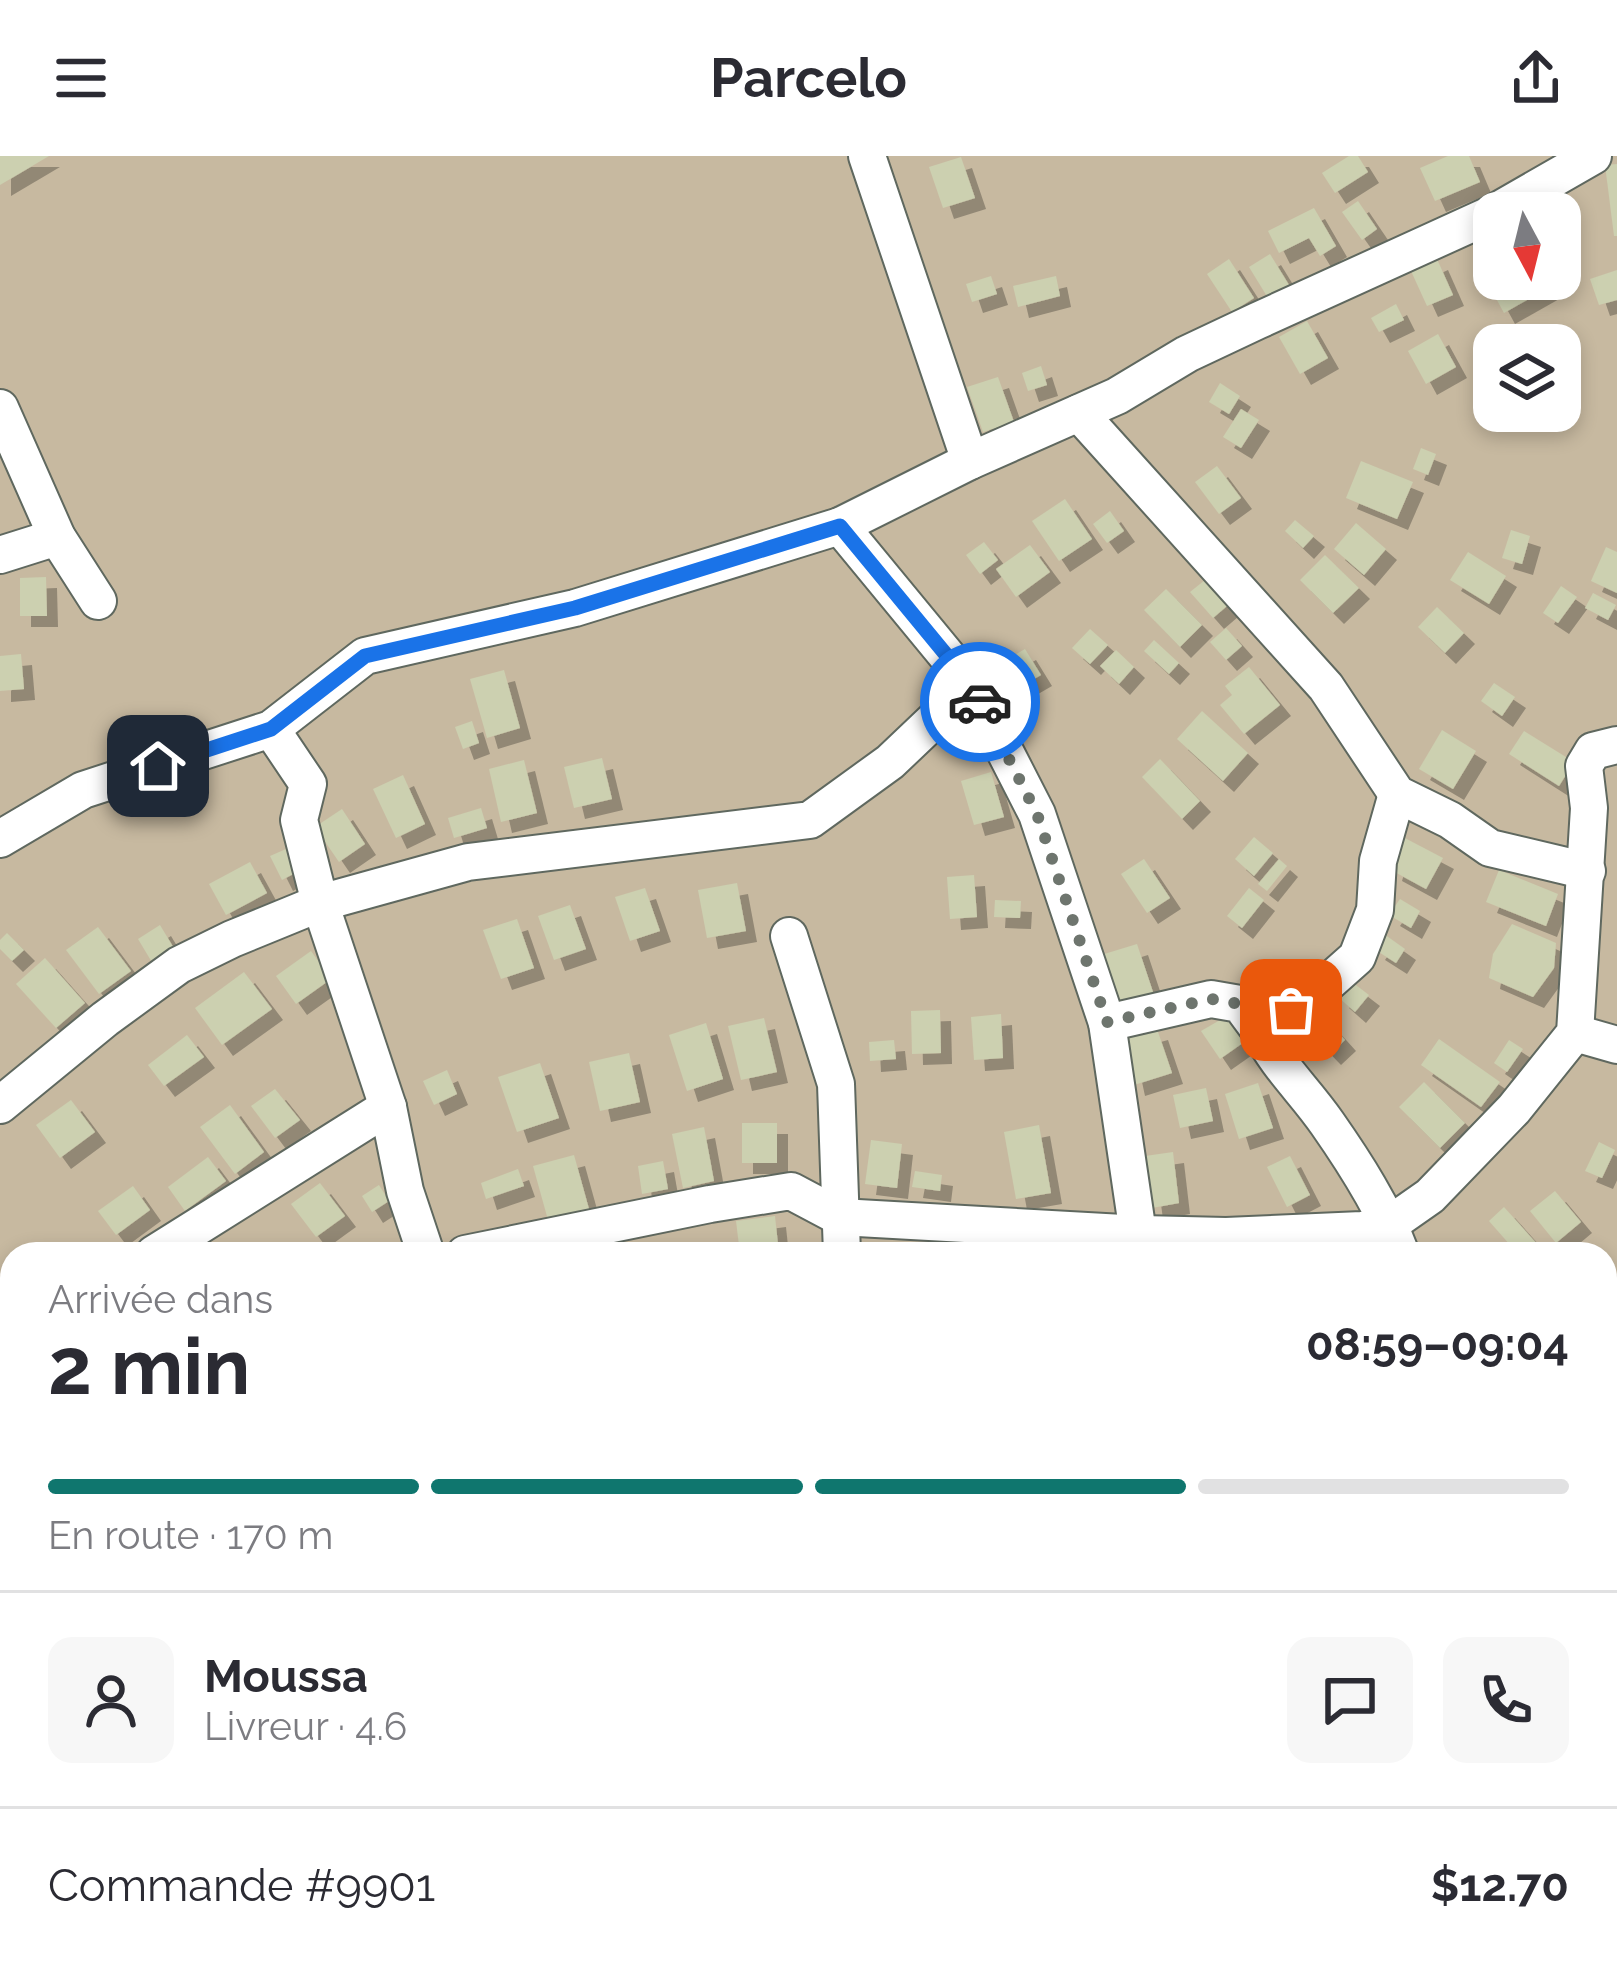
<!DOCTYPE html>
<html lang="fr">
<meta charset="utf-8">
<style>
body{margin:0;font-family:Raleway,sans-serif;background:#f7f7f7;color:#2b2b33;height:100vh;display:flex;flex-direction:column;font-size:45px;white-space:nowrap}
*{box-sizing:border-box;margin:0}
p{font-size:39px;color:#7c7c81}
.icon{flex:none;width:66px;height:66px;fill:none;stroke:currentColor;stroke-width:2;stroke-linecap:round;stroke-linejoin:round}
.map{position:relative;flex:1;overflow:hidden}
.panel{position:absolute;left:0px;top:1086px;width:1617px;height:747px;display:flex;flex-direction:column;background:#fff;border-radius:36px 36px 0 0;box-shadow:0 6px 18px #0003}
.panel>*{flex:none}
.needle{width:78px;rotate:173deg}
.buttons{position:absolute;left:1473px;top:36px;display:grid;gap:24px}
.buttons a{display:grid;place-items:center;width:108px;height:108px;border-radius:24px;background:#fff;box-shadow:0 6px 18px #0003;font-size:60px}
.pin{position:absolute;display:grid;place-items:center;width:102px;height:102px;color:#fff;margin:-51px;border-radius:24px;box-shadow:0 6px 18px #0006}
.courier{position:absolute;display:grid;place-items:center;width:120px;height:120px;margin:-60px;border:9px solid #1a73e8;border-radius:50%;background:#fff;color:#222;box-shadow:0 3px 15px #0007}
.headline em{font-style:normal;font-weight:700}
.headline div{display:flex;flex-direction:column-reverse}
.headline{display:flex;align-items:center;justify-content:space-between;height:204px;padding:0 48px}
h1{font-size:78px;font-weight:700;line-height:90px}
.bar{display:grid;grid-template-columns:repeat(4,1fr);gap:18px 12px;align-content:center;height:144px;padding:0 48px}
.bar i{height:15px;border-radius:9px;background:#e1e1e2}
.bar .active{background:#0f766e}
.bar p{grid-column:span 4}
.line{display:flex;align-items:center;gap:30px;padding:0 48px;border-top:3px solid #e1e1e2}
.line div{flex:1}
.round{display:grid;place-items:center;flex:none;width:126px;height:126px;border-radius:24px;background:#f7f7f7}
header{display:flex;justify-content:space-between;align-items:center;height:156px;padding:0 48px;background:#fff;font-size:54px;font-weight:700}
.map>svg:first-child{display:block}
</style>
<header><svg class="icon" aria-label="menu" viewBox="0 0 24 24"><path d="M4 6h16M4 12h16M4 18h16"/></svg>Parcelo<svg class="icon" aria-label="share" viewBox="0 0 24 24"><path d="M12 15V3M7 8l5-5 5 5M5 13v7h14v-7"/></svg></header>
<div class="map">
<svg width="1617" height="1831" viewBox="0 0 1617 1831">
<defs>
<filter id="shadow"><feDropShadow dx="11" dy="11" stdDeviation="0" flood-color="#0004"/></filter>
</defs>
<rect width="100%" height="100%" fill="#e8f2e8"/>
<path fill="#c7b9a0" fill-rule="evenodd" d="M0,0H1617V1831H0ZM1494,57H1560V123H1494ZM1494,189H1560V255H1494ZM12,1098H1605V1821H12Z"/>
<g fill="#ccd0b0" filter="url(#shadow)">
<path d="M0,0H49L0,29Z"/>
<path d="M1349,0H1358L1368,16L1335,37L1322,17Z"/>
<path d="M1448,0H1469L1480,26L1435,45L1420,12Z"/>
<path d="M961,1L975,42L943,52L929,11Z"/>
<path d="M1617,8V80H1614L1605,9Z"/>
<path d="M1358,45L1377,73L1362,84L1342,56Z"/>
<path d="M1314,52L1336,90L1320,100L1309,82L1279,97L1268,75Z"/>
<path d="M1270,98L1289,129L1268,142L1249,111Z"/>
<path d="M1229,103L1254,142L1232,156L1207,118Z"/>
<path d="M1437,103L1453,139L1427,150L1411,115Z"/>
<path d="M1617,114V144L1599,149L1590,123Z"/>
<path d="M991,120L997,138L972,146L966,128Z"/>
<path d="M1056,120L1060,140L1018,151L1013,130Z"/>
<path d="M1509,123H1546L1550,131L1504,157L1491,133Z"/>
<path d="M1396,148L1404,164L1379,176L1371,162Z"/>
<path d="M1307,165L1328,202L1300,218L1279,181Z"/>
<path d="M1438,178L1456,211L1426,228L1408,195Z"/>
<path d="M1041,210L1047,229L1028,235L1022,217Z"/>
<path d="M998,221L1014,266L983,276L967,231Z"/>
<path d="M1220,227L1240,240L1229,258L1209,246Z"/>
<path d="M1241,253L1259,264L1241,292L1223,281Z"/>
<path d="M1421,292L1436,298L1428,319L1413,313Z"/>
<path d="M1361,305L1413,326L1397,363L1346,342Z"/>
<path d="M1217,310L1241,342L1219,358L1195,326Z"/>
<path d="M1065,343L1092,383L1059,405L1032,365Z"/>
<path d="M1110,355L1124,375L1107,387L1093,368Z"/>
<path d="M1295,364L1314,380L1303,392L1285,375Z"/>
<path d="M1356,367L1386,393L1364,419L1334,393Z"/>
<path d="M1511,374L1530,380L1522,408L1502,402Z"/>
<path d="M984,386L998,404L980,418L966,399Z"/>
<path d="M1030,389L1050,416L1016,441L996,413Z"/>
<path d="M1606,391L1617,396V437L1591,425Z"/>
<path d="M1468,396L1506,420L1489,448L1450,424Z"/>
<path d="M1325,399L1359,432L1333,457L1300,424Z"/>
<path d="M46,421L47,460H20V422Z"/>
<path d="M1205,424L1227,450L1213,462L1190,436Z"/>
<path d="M1561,430L1577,441L1558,467L1543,457Z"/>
<path d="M1166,433L1202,469L1180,491L1144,454Z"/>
<path d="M1593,437L1616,449L1608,464L1585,452Z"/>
<path d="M1437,451L1464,477L1445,497L1418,471Z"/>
<path d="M1226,472L1242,490L1226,504L1210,486Z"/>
<path d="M1090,473L1108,489L1090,508L1072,492Z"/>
<path d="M1154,484L1179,507L1169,518L1144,495Z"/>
<path d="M1025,493L1041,519L1022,530L1006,504Z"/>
<path d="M1116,494L1134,511L1119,528L1100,510Z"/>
<path d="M21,498L24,533L0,535V500Z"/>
<path d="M997,500L1017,531L998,544L981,511Z"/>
<path d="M1249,511L1280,549L1244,578L1220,549L1232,539L1225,530Z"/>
<path d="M504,514L520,572L487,582L470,523Z"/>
<path d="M1494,527L1515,541L1502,560L1481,545Z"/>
<path d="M1202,555L1248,597L1223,625L1177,583Z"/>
<path d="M472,565L479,587L463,593L455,571Z"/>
<path d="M1442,574L1476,595L1453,633L1419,613Z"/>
<path d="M1524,575L1574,606L1559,630L1509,598Z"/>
<path d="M602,602L612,643L574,652L564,611Z"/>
<path d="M1160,603L1200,645L1182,663L1142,621Z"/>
<path d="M524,604L537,657L501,666L489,613Z"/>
<path d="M991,616L1004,661L974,669L961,625Z"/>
<path d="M403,619L425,668L396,682L373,633Z"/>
<path d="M481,652L487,672L454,682L448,662Z"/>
<path d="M342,653L365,688L339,706L315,671Z"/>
<path d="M1401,680L1443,702L1426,733L1391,714Z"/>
<path d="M1254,681L1273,697L1254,720L1235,703Z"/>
<path d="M286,693L297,716L282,724L270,700Z"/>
<path d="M1144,703L1170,742L1147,757L1121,718Z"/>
<path d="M1279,703L1287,710L1267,735L1258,728Z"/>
<path d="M250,706L267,737L226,759L209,728Z"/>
<path d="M1499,714L1558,738L1546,770L1486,746Z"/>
<path d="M974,719L977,761L950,763L947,721Z"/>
<path d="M737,727L746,775L707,782L698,734Z"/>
<path d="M645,732L660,775L630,785L615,741Z"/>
<path d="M1249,732L1264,744L1242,772L1227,760Z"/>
<path d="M1400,743L1420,755L1411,772L1389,759Z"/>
<path d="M995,744L1021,745L1020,762L994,761Z"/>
<path d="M570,749L586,793L554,804L538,760Z"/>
<path d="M517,763L534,812L501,823L483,774Z"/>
<path d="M1512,768L1556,787L1554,812L1533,841L1489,822L1493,798Z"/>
<path d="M160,769L175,794L153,808L138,783Z"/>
<path d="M98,771L131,815L99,838L66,794Z"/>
<path d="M7,777L24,794L12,805L0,793V784Z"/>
<path d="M1384,778L1405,793L1396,807L1374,793Z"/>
<path d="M1137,788L1154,839L1118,851L1101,799Z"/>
<path d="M311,795L331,823L296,848L276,820Z"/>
<path d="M45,802L85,847L56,872L16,828Z"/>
<path d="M244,816L272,853L222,889L195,852Z"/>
<path d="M1352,826L1369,839L1355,856L1338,841Z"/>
<path d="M1317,853L1345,884L1330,898L1300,867Z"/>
<path d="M940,854L941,897L912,898L911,855Z"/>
<path d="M1001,858L1003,902L974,904L971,861Z"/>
<path d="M1227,860L1247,884L1220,903L1201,875Z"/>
<path d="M764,862L777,916L741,924L728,870Z"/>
<path d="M706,867L723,923L687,935L669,879Z"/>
<path d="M1157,873L1172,917L1134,929L1124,882Z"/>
<path d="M187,879L204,901L164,930L148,909Z"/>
<path d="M1439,883L1500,926L1481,951L1421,909Z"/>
<path d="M894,884L896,903L870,905L869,886Z"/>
<path d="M1509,884L1523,893L1507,916L1494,907Z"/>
<path d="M629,897L640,946L600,955L589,906Z"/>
<path d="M540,907L559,962L517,976L498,921Z"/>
<path d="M447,914L457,938L434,949L423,925Z"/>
<path d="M1424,926L1465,967L1440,992L1399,951Z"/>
<path d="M1258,927L1273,972L1239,983L1225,938Z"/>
<path d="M1206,932L1213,965L1180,972L1173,939Z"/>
<path d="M275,933L300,964L275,982L251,950Z"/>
<path d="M71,944L95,976L60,1002L36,969Z"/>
<path d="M230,949L264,996L235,1018L200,971Z"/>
<rect x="742" y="967" width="35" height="40"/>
<path d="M1039,969L1051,1037L1016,1043L1004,976Z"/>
<path d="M704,971L714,1025L683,1032L672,978Z"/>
<path d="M871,984L902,988L897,1032L865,1028Z"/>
<path d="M1599,986L1615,994L1602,1022L1585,1015Z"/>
<path d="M1173,996L1179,1047L1152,1052L1145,1000Z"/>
<path d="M574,999L589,1053L548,1064L533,1010Z"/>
<path d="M1290,1000L1310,1039L1287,1051L1267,1011Z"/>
<path d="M208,1001L226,1025L185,1055L168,1031Z"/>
<path d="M663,1005L668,1033L642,1038L638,1010Z"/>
<path d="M518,1013L524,1030L486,1043L481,1027Z"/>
<path d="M915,1015L942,1019L940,1035L912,1031Z"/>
<path d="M320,1027L345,1060L316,1081L291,1048Z"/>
<path d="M379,1029L389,1045L372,1056L362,1040Z"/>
<path d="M133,1030L150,1054L116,1079L98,1055Z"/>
<path d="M1555,1035L1581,1066L1556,1087L1530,1055Z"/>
<path d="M1504,1051L1538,1089L1527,1098H1518L1489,1065Z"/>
<path d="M775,1060L779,1098H740L736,1065Z"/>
<path d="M0,1268L12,1277V1303L3,1314L0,1311Z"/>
</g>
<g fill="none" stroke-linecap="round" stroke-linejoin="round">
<defs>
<g id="minor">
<path d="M867,0L970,305"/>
<path d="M0,252L57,381L98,445"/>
<path d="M1079,257L1326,531L1397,638L1450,664L1490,692L1587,715"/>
<path d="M840,370L971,529L1037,658L1107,867L1141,1098"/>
<path d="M0,399L57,381"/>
<path d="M271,573L308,628L299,664L320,747L388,951L405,1035L426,1098"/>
<path d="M0,683L83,634L271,573L365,500L575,452L840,370L970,305L1117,240L1187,198L1257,165L1490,59L1593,0"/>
<path d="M789,780L836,928L842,1098"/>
<path d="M1107,867L1211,843L1240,848L1260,875L1321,833L1357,801L1375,754L1378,705L1397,638"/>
<path d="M1260,875C1277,910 1305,935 1327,967C1355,1007 1384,1052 1401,1098"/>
<path d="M1575,877L1617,889"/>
<path d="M0,949L105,863L179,809L232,783L320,747L468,706L810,664L890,606L971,529"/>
<path d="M154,1098L388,951"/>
<path d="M465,1098L710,1048L791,1035L840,1061L1141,1078L1226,1080L1362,1074L1390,1068L1430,1040L1514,953L1575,877L1589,652L1584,610L1593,595L1617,589"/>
<path d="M0,1194L12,1188"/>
<path d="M1605,1255L1617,1250"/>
<path d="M0,1447L12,1446"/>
<path d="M1605,1559L1617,1555"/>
<path d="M1605,1702L1617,1699"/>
<path d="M0,1706L12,1705"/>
<path d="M365,1821L368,1831"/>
<path d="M1054,1831L1092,1821"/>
</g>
</defs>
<use href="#minor" stroke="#5f685f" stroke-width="40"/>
<use href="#minor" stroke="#fff" stroke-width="36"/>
</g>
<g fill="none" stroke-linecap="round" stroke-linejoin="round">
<path stroke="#6e756e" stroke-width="12" stroke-dasharray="0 21.6" d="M980,546L1037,658L1107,866L1211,843L1240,848L1260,875L1291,854"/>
<path stroke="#1a73e8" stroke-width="15" d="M158,610L271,573L365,500L575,452L840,370L971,529L980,546"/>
</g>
</svg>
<div class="buttons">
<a><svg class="needle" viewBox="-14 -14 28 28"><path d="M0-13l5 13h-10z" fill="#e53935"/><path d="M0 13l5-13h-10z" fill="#7c7c81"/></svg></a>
<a><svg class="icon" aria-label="layers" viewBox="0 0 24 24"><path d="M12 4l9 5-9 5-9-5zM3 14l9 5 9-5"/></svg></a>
</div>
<div class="pin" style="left:1291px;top:854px;background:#ea580c"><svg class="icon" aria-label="bag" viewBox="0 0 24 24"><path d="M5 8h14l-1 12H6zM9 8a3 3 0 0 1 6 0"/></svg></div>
<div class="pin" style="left:158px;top:610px;background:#1f2937"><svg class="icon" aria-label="home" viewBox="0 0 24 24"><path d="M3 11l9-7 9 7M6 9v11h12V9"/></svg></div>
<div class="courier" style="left:980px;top:546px"><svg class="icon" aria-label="car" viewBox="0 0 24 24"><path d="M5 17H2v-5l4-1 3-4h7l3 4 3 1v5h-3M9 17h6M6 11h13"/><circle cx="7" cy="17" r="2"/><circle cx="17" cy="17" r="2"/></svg></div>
<section class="panel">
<div class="headline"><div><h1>2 min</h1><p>Arrivée dans</p></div><em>08:59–09:04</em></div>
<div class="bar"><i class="active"></i><i class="active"></i><i class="active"></i><i></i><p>En route · 170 m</p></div>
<div class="line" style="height:216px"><a class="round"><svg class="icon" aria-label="person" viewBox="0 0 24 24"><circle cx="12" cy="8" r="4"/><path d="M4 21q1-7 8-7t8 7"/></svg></a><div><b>Moussa</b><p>Livreur · 4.6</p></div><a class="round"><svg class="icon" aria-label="chat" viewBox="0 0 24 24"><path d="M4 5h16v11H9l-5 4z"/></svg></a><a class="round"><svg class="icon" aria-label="phone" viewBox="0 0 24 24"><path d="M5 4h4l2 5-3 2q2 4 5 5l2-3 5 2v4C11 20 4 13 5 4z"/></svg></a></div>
<div class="line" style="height:156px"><div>Commande #9901</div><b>$12.70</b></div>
</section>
</div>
